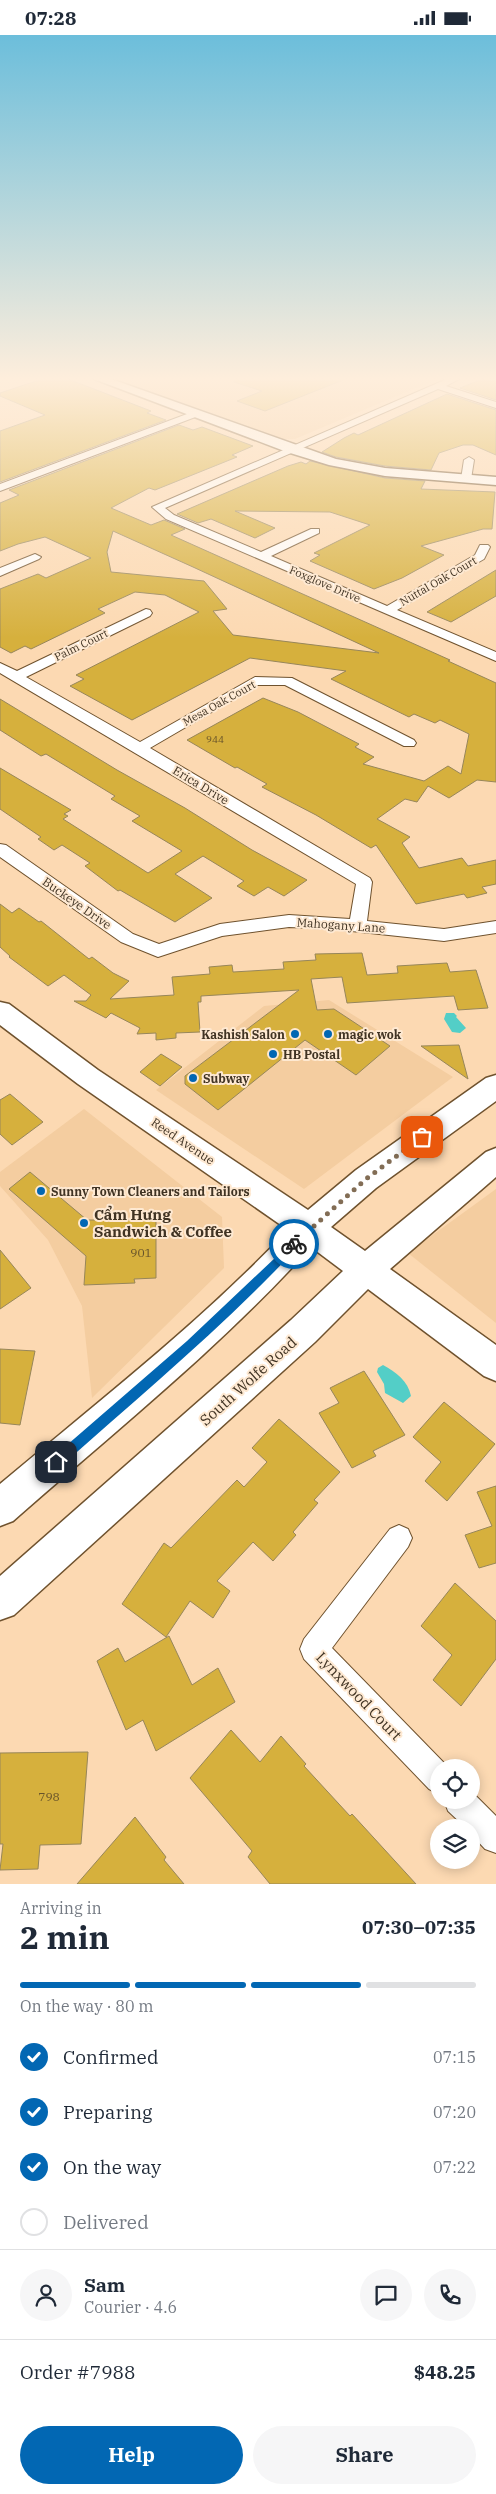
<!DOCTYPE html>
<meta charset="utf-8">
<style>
body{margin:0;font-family:"IBM Plex Serif",serif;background:#f6f6f7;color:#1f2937;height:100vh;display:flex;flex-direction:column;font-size:19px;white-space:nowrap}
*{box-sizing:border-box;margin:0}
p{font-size:16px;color:#747a83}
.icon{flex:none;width:28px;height:28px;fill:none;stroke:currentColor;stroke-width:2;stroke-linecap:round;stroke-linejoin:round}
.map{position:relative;height:1849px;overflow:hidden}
.drawer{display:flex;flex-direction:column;background:#fff;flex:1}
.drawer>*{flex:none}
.fabs{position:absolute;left:430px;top:1724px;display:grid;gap:10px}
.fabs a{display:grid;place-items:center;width:50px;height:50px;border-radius:50%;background:#fff;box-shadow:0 2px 12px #0003;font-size:25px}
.pin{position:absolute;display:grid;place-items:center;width:42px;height:42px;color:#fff;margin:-21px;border-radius:10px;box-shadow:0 2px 8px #0006}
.courier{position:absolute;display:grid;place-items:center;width:50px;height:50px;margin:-25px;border:4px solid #0267b3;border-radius:50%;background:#fff;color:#222;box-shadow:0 1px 6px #0007}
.summary em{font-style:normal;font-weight:700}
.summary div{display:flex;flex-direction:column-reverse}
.summary{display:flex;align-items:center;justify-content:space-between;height:85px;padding:0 20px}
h1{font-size:32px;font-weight:700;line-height:38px}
.bar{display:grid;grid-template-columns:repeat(4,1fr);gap:8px 5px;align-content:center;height:60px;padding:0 20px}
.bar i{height:6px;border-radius:4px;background:#e0e1e3}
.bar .active{background:#0267b3}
.bar p{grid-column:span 4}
.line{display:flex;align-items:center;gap:12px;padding:0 20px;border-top:1px solid #e0e1e3}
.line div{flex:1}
.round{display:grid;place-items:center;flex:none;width:52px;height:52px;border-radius:26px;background:#f6f6f7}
ol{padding:0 20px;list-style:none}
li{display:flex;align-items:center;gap:15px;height:55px}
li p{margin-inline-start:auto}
li .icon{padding:5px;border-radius:50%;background:#0267b3;color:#fff;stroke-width:4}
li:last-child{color:#747a83}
li i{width:28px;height:28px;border:2px solid #e0e1e3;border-radius:50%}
.cta{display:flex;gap:10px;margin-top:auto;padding:10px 20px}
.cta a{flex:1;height:58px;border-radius:30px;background:#0267b3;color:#fff;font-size:20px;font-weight:700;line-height:58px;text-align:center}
.cta a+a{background:#f6f6f7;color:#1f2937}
.status{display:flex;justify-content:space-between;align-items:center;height:35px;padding:0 25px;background:#fff;direction:ltr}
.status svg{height:14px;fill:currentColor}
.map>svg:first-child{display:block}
</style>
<div class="status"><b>07:28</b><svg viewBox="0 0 49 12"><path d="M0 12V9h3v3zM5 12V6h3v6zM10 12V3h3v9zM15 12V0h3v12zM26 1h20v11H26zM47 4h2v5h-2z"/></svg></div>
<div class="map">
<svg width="496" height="1849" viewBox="0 0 496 1849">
<rect width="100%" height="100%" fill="#fcd9b2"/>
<g fill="#f4cda0">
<path d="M117,344H437L295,404H281Z"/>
<path d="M329,965L453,1042L304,1154L156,1055L264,971Z"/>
<path d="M84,1074L222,1182L224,1233L92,1363L82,1271L48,1205L0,1151V1137Z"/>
<path d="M496,1154V1288L408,1218Z"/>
</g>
<g fill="#53cec7">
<path d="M446,978H454L457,981L456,982L466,993L460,998L452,997L444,984Z"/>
<path d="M383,1330C396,1337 408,1346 411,1361L403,1368L385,1358L384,1349L377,1337L378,1333Z"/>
</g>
<g fill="#d6b03d" stroke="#97865a" fill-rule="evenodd">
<path d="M42,344H68L151,376L147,378L166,385L0,447V396L45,380L0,361V358Z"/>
<path d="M235,344H343V345L265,376L237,366L262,356L234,347Z"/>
<path d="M482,344L496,346V365L460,353Z"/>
<path d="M447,359L496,375V420L473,410H463L439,418L431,435L385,431L336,422L322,417L344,403L354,398L358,400Z"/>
<path d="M179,390L193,395L202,392L253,411L232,420L237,422L155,455L149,453L111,473L151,490L164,485L185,494L171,500L450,625L448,626L496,648V747L477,745L449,763L428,751L417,767L405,764L377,784L410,802L402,808L419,833L462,823L468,831L496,825V849L482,852L487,858L467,863L464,859L416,869L376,810L371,813L316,780L262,752L267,749L237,732L235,733L187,705L263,663L298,677L359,709L355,712L374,722L363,729L424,746L448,731L461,739L469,699L440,685L435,688L414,679L409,682L331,644L346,636L250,623L132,685L70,651L84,644L76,640L199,577L165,560L135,557L98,574L105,578L31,614L25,611L11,618L0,612V554L38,539L46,543L91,523L45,502L18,509L0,516V468L19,460L9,455ZM113,496L193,532L379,618L233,600L213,576L227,574L204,546L111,537L107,517Z"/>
<path d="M310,426L385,443L425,446L421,454L495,457L492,494H483L421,511L444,520L402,543L374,554L310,526L320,520L314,518L370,490L330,477L235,476L275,493L255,503L211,484L198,488L177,479L288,431L301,427L306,429Z"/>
<path d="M496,535V561L451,587L427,577Z"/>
<path d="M0,664L117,735L185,773L252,815L307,845L284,861L268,852L254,861L237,851L244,846L203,821L175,839L212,863L175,887L120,855L118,856L85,831L90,828L62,810L54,815L38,804L41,802L0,774V733L71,775L64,779L68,781L63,784L148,838L182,816L132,786L140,781L111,764L115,761L46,719L41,721L0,695Z"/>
<path d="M0,869L12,878L19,873L39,887L41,886L89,924L92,922L113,938L129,946L110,964L174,960L172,942L210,939L209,932L232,930L233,937L284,934L283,927L316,925L315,919L362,918L367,940L398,938L397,931L447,928L450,937L476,935L488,973L458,975L454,961L347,968L342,942L311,944L317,975L334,974L390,1011L356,1040L305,1005L218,1075L185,1049V1041L299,955L201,961V967H198L200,997L176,998V1003L156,1005V998L137,999L140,993L111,978L106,983L74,966H86L91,960L64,940L48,951L9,922L10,921L0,912Z"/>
<path d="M459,1010L468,1044L421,1011Z"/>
<path d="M161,1019L182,1032L160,1051L140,1037Z"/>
<path d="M10,1059L43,1087L12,1110L0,1099V1065Z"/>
<path d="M30,1137L87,1185H156V1243L134,1244L135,1248L84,1250L86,1221L9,1154Z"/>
<path d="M0,1215L31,1253L0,1274Z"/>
<path d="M0,1314L35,1316L20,1390L0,1388Z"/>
<path d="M364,1336L405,1400L373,1416L376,1421L352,1433L319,1378L339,1368L330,1353Z"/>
<path d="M444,1367L495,1409L447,1466L425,1446L441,1427L413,1402Z"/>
<path d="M279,1384L340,1437L314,1465L318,1468L293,1497L296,1500L273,1526L253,1507L217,1546L230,1556L213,1583L190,1566L166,1602L122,1569L164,1508L171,1513L237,1445L244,1452L267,1427L252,1413Z"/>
<path d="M496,1451V1528L479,1533L465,1500L492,1491L477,1457Z"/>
<path d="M455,1548L496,1586V1624L461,1671L433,1645L452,1620L421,1591Z"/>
<path d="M169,1601L192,1650L218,1633L235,1667L156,1716L143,1685L126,1695L97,1626L118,1613L125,1627Z"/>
<path d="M231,1695L260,1727L281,1701L306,1729L304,1731L350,1781L352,1779L416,1849H270L248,1822L252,1816L190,1743Z"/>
<path d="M88,1717L81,1809L40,1810L38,1834L0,1835L3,1809H0V1718Z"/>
<path d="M135,1782L166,1822L164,1825L184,1849H77Z"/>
</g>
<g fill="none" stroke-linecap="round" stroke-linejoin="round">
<defs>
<g id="minor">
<path d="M447,344H459L446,351L496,367V373L438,354L165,473L174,480L261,517L311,494H319V498L271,521L387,571L475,520L480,510H488L490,512L484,524L397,575L496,617V626L166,484L152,472Z"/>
<path d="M195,376L198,377V381L0,456V449Z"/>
<path d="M469,422L474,425L471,444L466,447L461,444L464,425Z"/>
<path d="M35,519L41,522L39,524L0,541V533Z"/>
<path d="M146,574L150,575L152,578L150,581L26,642L140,707L255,642L292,643L414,705L416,708L414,711H404L285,650H258L150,713L370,843L372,847L367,886L444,894L496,886V898L444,906L333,894L289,892L222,901L158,922L121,907L0,822V809L6,810L133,899L159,909L220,889L289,880L350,884L356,849L0,638V628L17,636Z"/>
<path d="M399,1490L408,1494L412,1503L408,1512L332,1613L448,1732H439V1759L429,1754L304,1624L300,1614L304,1604L390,1494Z"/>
<path d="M471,1756L496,1781V1818L485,1814L471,1799V1792H465L448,1776L444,1765H471Z"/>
</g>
<path id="tertiary" d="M94,344H111L336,424L385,433L496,442V450L385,441L329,430L287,417Z"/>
<path id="secondary" d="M0,967L9,969L98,1035L308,1175L356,1135L486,1043L496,1040V1066L376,1153L331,1192L365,1216L486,1117L496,1113V1142L390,1234L496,1310V1346L484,1341L368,1254L315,1307L14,1580L0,1585V1541L291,1285L343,1236L311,1212C221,1312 114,1397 13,1486L0,1491V1449C98,1367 200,1288 288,1195L78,1049L0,990Z"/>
</defs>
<use href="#minor" stroke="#6f522e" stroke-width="2"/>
<use href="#tertiary" stroke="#6f522e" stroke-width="3"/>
<use href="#secondary" stroke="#6f522e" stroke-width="3"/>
<use href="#minor" fill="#fff" fill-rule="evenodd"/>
<use href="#tertiary" fill="#fff" fill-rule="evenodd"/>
<use href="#secondary" fill="#fff" fill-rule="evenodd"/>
</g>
<linearGradient id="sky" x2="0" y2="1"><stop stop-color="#6cbedb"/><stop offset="0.57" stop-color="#feeedc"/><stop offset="1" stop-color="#feeedc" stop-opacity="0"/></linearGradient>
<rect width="496" height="603" fill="url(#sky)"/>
<path fill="#0267b3" d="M294,1205L298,1206V1212C224,1291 141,1360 61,1431H52V1423L187,1306Z"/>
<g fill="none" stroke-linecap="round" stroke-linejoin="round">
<path stroke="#826d55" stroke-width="5" stroke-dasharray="0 9" d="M294,1209L366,1144L422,1102"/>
</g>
<g fill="#0267b3" stroke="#fee9d2" stroke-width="2">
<circle cx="295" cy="999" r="5"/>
<circle cx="328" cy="999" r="5"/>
<circle cx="273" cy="1019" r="5"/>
<circle cx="193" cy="1043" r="5"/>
<circle cx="41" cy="1156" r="5"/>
<circle cx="84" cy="1188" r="5"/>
</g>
<g text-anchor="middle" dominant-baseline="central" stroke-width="4" stroke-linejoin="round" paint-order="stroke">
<g font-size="10" fill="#66522a">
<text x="215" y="704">944</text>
</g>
<g font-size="11" fill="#403323" stroke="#fee9d2">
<text transform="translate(438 546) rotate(-30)">Nuttal Oak Court</text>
<text transform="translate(325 549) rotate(23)">Foxglove Drive</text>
<text transform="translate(81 610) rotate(-26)">Palm Court</text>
<text transform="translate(219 668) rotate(-29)">Mesa Oak Court</text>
</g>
<g font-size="12" fill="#403323" stroke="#fee9d2">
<text transform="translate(201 750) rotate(31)">Erica Drive</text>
<text transform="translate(77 868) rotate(35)">Buckeye Drive</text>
<text transform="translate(341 890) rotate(4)">Mahogany Lane</text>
<text transform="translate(183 1106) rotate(34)">Reed Avenue</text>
</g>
<g font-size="12" font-weight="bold" fill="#403323" stroke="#fee9d2" text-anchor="start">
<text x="285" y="999" text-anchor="end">Kashish Salon</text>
<text x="338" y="999">magic wok</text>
<text x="283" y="1019">HB Postal</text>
<text x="203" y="1043">Subway</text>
<text x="51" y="1156">Sunny Town Cleaners and Tailors</text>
</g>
<g font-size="12" fill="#66522a">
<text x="141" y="1217">901</text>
<text x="49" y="1761">798</text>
</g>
<g font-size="15" font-weight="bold" fill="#403323" stroke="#fee9d2" text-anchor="start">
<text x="94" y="1179">Cẩm Hưng<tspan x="94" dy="17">Sandwich &amp; Coffee</tspan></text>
</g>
<g font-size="15" fill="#403323" stroke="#fee9d2">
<text transform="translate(248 1346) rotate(-42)">South Wolfe Road</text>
<text transform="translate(359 1661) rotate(46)">Lynxwood Court</text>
</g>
</g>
</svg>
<div class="fabs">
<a><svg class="icon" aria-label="locate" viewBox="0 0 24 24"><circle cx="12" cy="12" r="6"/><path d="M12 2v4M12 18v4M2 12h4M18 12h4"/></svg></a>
<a><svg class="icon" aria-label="layers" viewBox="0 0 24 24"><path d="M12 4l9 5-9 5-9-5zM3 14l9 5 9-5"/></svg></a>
</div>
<div class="pin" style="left:422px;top:1102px;background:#ea580c"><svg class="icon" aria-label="bag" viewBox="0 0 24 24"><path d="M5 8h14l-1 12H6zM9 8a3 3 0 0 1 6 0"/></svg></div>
<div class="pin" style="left:56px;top:1427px;background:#1f2937"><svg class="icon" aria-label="home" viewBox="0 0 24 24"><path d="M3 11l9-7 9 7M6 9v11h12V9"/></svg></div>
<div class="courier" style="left:294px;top:1209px"><svg class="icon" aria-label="bike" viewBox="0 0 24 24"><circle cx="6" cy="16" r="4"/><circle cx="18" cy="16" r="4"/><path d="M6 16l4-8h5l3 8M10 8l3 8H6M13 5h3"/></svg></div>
</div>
<section class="drawer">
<div class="summary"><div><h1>2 min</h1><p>Arriving in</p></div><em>07:30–07:35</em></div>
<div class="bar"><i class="active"></i><i class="active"></i><i class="active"></i><i></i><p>On the way · 80 m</p></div>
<ol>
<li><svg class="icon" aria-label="check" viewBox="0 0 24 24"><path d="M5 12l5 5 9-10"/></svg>Confirmed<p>07:15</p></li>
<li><svg class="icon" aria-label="check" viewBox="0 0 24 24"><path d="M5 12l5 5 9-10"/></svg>Preparing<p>07:20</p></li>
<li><svg class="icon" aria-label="check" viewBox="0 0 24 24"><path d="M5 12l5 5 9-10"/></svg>On the way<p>07:22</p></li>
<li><i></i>Delivered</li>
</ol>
<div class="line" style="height:90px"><a class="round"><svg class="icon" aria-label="person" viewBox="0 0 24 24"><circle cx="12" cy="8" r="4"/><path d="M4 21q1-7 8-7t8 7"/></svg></a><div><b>Sam</b><p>Courier · 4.6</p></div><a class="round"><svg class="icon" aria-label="chat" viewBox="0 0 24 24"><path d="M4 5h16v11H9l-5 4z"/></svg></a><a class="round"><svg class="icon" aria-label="phone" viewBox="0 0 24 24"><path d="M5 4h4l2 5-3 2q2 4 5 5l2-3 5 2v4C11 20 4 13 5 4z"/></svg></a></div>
<div class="line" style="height:65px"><div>Order #7988</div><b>$48.25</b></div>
<div class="cta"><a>Help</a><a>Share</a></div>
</section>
